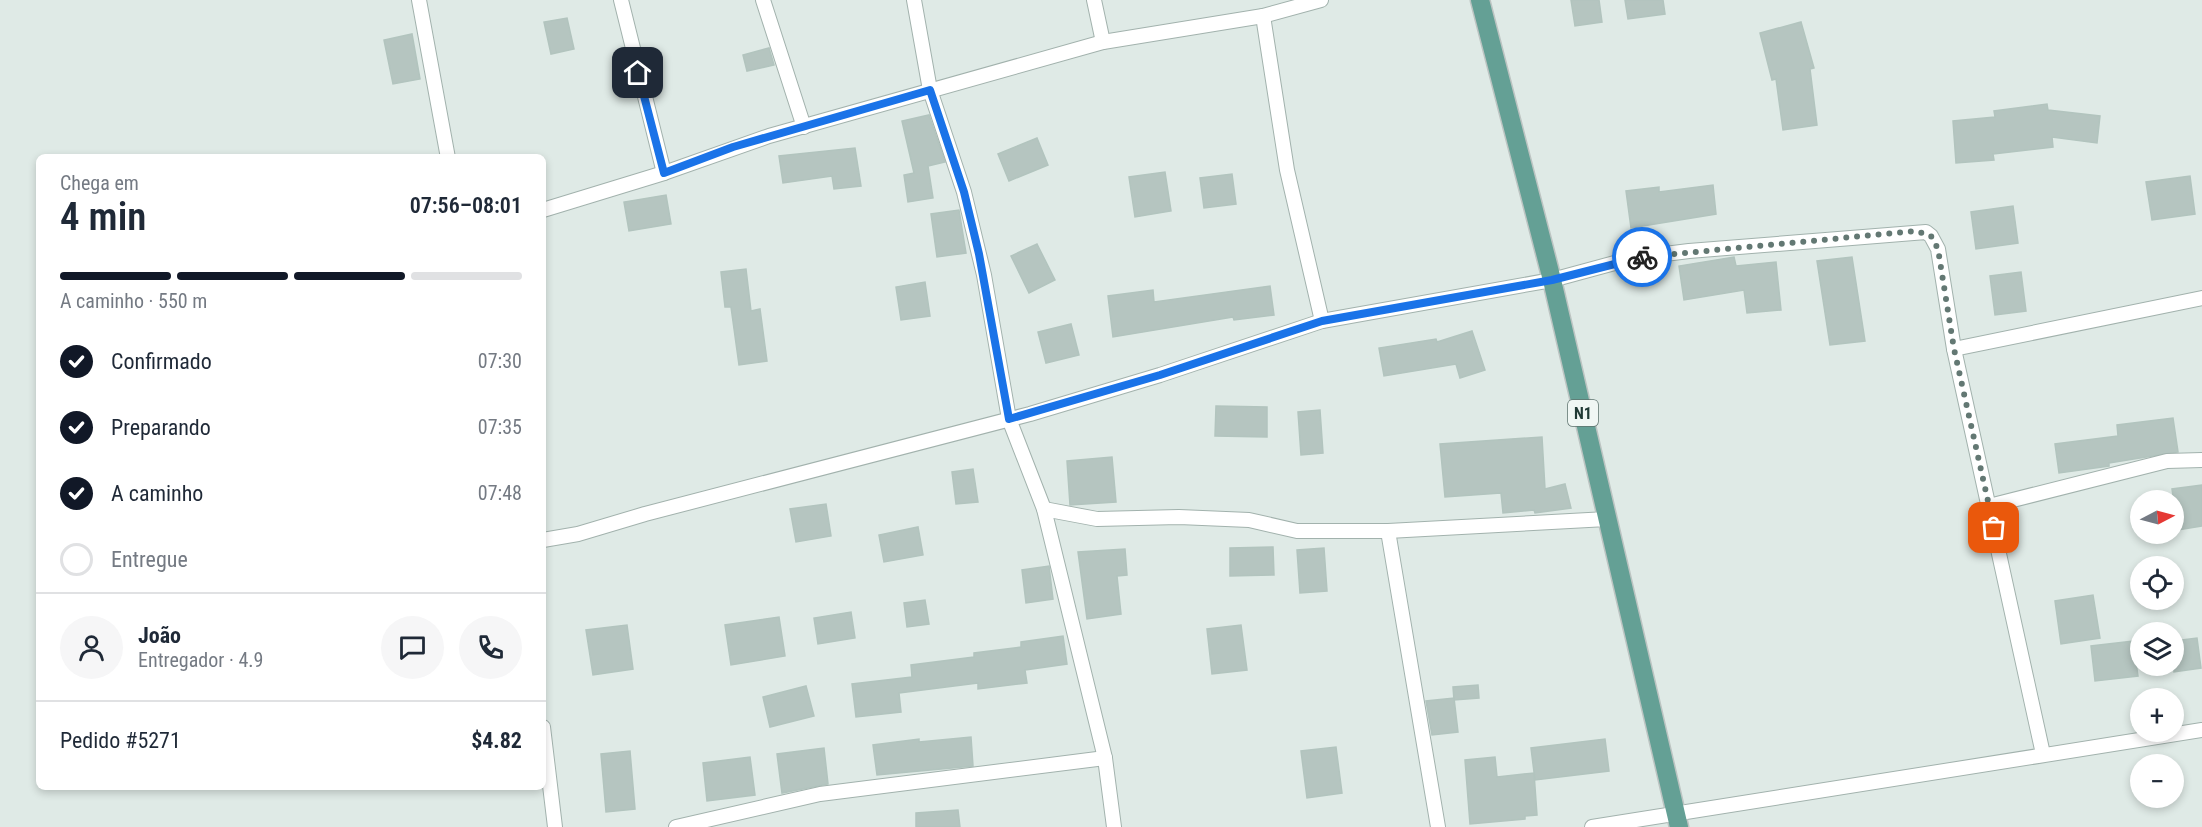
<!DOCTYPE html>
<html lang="pt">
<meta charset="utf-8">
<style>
body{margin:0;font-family:"Roboto Condensed",sans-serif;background:#f6f6f7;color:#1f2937;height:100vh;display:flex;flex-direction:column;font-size:22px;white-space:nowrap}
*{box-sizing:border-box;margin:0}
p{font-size:20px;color:#747a83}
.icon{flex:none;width:33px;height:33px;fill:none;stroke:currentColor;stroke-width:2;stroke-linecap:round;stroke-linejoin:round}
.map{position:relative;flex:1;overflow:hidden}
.sheet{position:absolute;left:36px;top:154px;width:510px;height:636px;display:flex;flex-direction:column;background:#fff;border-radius:9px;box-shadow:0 3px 9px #0003}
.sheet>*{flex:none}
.needle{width:39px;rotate:84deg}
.fabs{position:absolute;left:2130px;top:490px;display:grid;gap:12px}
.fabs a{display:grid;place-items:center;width:54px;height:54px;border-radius:50%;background:#fff;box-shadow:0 3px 9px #0003;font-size:30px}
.pin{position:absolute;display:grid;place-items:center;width:51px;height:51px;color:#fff;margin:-26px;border-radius:12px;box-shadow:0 3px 9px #0006}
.courier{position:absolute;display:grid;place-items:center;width:60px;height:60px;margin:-30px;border:4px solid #1a73e8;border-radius:50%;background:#fff;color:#222;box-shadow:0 2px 8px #0007}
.headline em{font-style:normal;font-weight:600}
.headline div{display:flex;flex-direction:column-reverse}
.headline{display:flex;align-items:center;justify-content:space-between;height:102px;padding:0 24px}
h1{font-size:39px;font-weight:600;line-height:45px}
.bar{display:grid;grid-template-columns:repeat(4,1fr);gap:9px 6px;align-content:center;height:72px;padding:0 24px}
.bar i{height:8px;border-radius:4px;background:#e0e1e3}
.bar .on{background:#111827}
.bar p{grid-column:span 4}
.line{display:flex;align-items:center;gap:15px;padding:0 24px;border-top:2px solid #e0e1e3}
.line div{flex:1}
.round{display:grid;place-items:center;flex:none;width:63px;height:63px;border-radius:32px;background:#f6f6f7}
ol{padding:0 24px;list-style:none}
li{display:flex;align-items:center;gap:18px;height:66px}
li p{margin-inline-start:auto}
li .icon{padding:6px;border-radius:50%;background:#111827;color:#fff;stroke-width:4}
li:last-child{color:#747a83}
li i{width:33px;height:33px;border:3px solid #e0e1e3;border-radius:50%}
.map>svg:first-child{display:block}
</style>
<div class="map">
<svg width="2202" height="827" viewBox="0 0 2202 827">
<rect width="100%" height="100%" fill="#dfeae6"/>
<g fill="#b5c5c0" stroke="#b2c4be" stroke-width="1.5">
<path d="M1571,0H1599L1602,22L1575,26Z"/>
<path d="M1625,0H1663L1665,14L1628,19Z"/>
<path d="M567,18L574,49L551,54L544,22Z"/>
<path d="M1801,22L1814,68L1810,69L1817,125L1783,130L1776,79L1772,80L1760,33Z"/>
<path d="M412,34L420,79L393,84L384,40Z"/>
<path d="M769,48L774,65L747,71L743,55Z"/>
<path d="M2047,104L2048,110L2100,116L2097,143L2052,137L2053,147L1993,154L1994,160L1956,163L1953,121L1995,117L1994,111Z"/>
<path d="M929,115L945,162L928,166L933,198L908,202L904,175L914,173L902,121Z"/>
<path d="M1037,138L1048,165L1009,181L998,154Z"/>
<path d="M855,148L861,186L834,189L832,176L783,183L779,156Z"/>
<path d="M1165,172L1171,211L1135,217L1129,177Z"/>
<path d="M1232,174L1236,204L1204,208L1200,178Z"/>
<path d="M2190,176L2195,214L2152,220L2146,182Z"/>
<path d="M1713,185L1716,214L1631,228L1626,191L1659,187V192Z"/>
<path d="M666,195L671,224L629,231L624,202Z"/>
<path d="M2013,206L2018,243L1976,249L1971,212Z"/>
<path d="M959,210L966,253L937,257L931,214Z"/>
<path d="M1037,244L1055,280L1029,293L1011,256Z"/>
<path d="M1734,257L1736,266L1776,262L1781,310L1747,313L1744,290L1684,300L1679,266Z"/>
<path d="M1852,257L1865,341L1830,345L1817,261Z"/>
<path d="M746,269L751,311L760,309L767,361L739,365L731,307H725L721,272Z"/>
<path d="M2021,272L2026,311L1995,315L1990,276Z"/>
<path d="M925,282L930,316L901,320L896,287Z"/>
<path d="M1270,286L1274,315L1234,320L1233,317L1113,337L1108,296L1153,290L1154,302Z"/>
<path d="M1071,324L1079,355L1046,363L1038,332Z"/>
<path d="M1472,331L1485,370L1460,378L1456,364L1384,376L1379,348L1436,339L1437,342Z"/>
<path d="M1216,406L1267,407V437L1215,436Z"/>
<path d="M1320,410L1323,453L1301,455L1298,412Z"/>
<path d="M2173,418L2178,452L2109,463V466L2059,473L2055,444L2118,436L2117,425Z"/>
<path d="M1542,437L1545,489L1565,484L1571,508L1535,513L1534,510L1503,513L1501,493L1445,497L1440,444Z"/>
<path d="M1112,457L1116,502L1070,505L1067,461Z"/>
<path d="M973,469L978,502L956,504L952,472Z"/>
<path d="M2202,485V526L2178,530L2172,489Z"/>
<path d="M826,504L831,536L796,542L790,509Z"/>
<path d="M918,527L923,555L884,562L879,535Z"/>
<path d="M1273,547L1274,575L1230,576V548Z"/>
<path d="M1324,548L1327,591L1300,593L1297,550Z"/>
<path d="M1125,549L1127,575L1117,576L1121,614L1087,619L1078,552Z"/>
<path d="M1049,566L1053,599L1026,603L1022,570Z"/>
<path d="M2093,595L2100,638L2061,644L2055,601Z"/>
<path d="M925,600L929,624L907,627L904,603Z"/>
<path d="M851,612L855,638L818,644L814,618Z"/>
<path d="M779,617L785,656L731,665L725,625Z"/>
<path d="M627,625L633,669L593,675L586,630Z"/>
<path d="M1241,625L1247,670L1212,674L1207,629Z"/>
<path d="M1063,636L1067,664L1025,670L1027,683L978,689V683L899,693L901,712L856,717L852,684L912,677L911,665L974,657V653L1021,647V642Z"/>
<path d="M2197,638L2201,668L2174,672V641Z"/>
<path d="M2133,641L2138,676L2095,681L2091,646Z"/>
<path d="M1478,685L1479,698L1454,700L1453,687Z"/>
<path d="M806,686L814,716L770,727L763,697Z"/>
<path d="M1454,698L1458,732L1432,735L1426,701Z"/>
<path d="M971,737L973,766L877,775L873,745L919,739V742Z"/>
<path d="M1605,739L1609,771L1535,780L1531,748Z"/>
<path d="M1336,747L1342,793L1307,798L1301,751Z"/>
<path d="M824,748L828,784L782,793L777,754Z"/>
<path d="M630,751L635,809L606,812L601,754Z"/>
<path d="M750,757L755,795L707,801L703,763Z"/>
<path d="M1495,757L1497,777L1534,773L1537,815L1525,816V819L1470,824L1465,760Z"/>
<path d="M958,810L960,827H916V813Z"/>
</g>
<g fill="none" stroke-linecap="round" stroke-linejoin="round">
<defs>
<g id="minor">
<path d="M419,0L448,158"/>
<path d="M621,0L664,173"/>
<path d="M763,0L804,127"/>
<path d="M914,0L930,90L964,192L984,275L1009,419L1044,509L1105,758L1114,827"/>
<path d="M1094,0L1103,42"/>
<path d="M1263,16L1287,170L1322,321"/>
<path d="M543,210L664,173L769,136L1103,42L1263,16L1321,0"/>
<path d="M1954,349L2202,298"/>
<path d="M1989,506L2167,461L2202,460"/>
<path d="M1044,509L1097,519L1179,517L1249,520L1297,531H1388L1607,519"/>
<path d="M1388,531L1438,827"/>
<path d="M543,540L578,534L645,514L1030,414L1160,375L1322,321L1552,280L1633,258L1689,251L1926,232L1931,236L1938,249L1954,349L2043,754"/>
<path d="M543,727L555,827"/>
<path d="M676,827L820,794L1105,758"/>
<path d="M1592,827L2202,730"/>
</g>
<path id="primary" d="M1480,0L1552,280L1679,827"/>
</defs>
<use href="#minor" stroke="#a2b2ad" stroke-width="16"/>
<use href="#primary" stroke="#bcc4c2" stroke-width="21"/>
<use href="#minor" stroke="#fff" stroke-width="14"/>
<use href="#primary" stroke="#64a095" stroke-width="18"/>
</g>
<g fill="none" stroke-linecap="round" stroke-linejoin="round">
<path stroke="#637873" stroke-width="6" stroke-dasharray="0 10.8" d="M1642,257L1916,231L1931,236L1938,249L1954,349L1994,528"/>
<path stroke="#1a73e8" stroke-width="8" d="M638,73L664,173L733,147L930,90L964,192L979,254L1009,419L1160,375L1322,321L1552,280L1642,257"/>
</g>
<g text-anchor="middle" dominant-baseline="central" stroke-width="5" stroke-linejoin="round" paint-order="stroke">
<rect fill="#f0f7f4" stroke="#5e736e" stroke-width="1.5" x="1568" y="400" width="30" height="26" rx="4.5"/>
<g font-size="16" font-weight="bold" fill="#203a35">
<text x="1583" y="413">N1</text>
</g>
</g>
</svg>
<div class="fabs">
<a><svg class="needle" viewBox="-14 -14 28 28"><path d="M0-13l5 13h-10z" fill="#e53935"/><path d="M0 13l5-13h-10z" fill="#747a83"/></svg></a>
<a><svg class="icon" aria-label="locate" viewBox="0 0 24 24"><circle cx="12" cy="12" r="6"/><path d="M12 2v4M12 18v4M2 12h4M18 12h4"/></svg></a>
<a><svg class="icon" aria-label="layers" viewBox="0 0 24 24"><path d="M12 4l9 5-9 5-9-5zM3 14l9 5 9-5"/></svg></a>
<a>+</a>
<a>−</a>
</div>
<div class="pin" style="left:1994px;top:528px;background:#ea580c"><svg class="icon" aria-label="bag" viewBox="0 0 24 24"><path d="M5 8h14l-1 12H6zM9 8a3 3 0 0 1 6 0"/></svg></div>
<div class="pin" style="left:638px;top:73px;background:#1f2937"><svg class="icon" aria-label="home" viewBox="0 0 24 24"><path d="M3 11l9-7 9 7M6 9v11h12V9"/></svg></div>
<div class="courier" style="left:1642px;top:257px"><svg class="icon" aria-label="bike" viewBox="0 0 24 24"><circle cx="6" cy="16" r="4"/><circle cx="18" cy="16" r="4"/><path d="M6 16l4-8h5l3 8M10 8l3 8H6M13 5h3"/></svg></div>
<section class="sheet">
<div class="headline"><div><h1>4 min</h1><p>Chega em</p></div><em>07:56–08:01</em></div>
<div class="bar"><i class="on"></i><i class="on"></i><i class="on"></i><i></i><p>A caminho · 550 m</p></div>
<ol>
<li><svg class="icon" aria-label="check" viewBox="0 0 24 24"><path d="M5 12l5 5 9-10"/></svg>Confirmado<p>07:30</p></li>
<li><svg class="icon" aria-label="check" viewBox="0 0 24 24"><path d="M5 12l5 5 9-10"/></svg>Preparando<p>07:35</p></li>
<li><svg class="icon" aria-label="check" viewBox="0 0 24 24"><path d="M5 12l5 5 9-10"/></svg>A caminho<p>07:48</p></li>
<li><i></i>Entregue</li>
</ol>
<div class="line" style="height:108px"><a class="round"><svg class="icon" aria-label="person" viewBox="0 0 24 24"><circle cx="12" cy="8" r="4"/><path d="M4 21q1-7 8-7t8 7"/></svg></a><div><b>João</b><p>Entregador · 4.9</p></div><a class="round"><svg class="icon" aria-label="chat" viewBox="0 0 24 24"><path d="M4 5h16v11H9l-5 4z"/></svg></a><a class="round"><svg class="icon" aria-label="phone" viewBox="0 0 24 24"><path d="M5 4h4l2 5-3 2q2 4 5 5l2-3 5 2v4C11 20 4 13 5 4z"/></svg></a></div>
<div class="line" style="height:78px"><div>Pedido #5271</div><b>$4.82</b></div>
</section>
</div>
